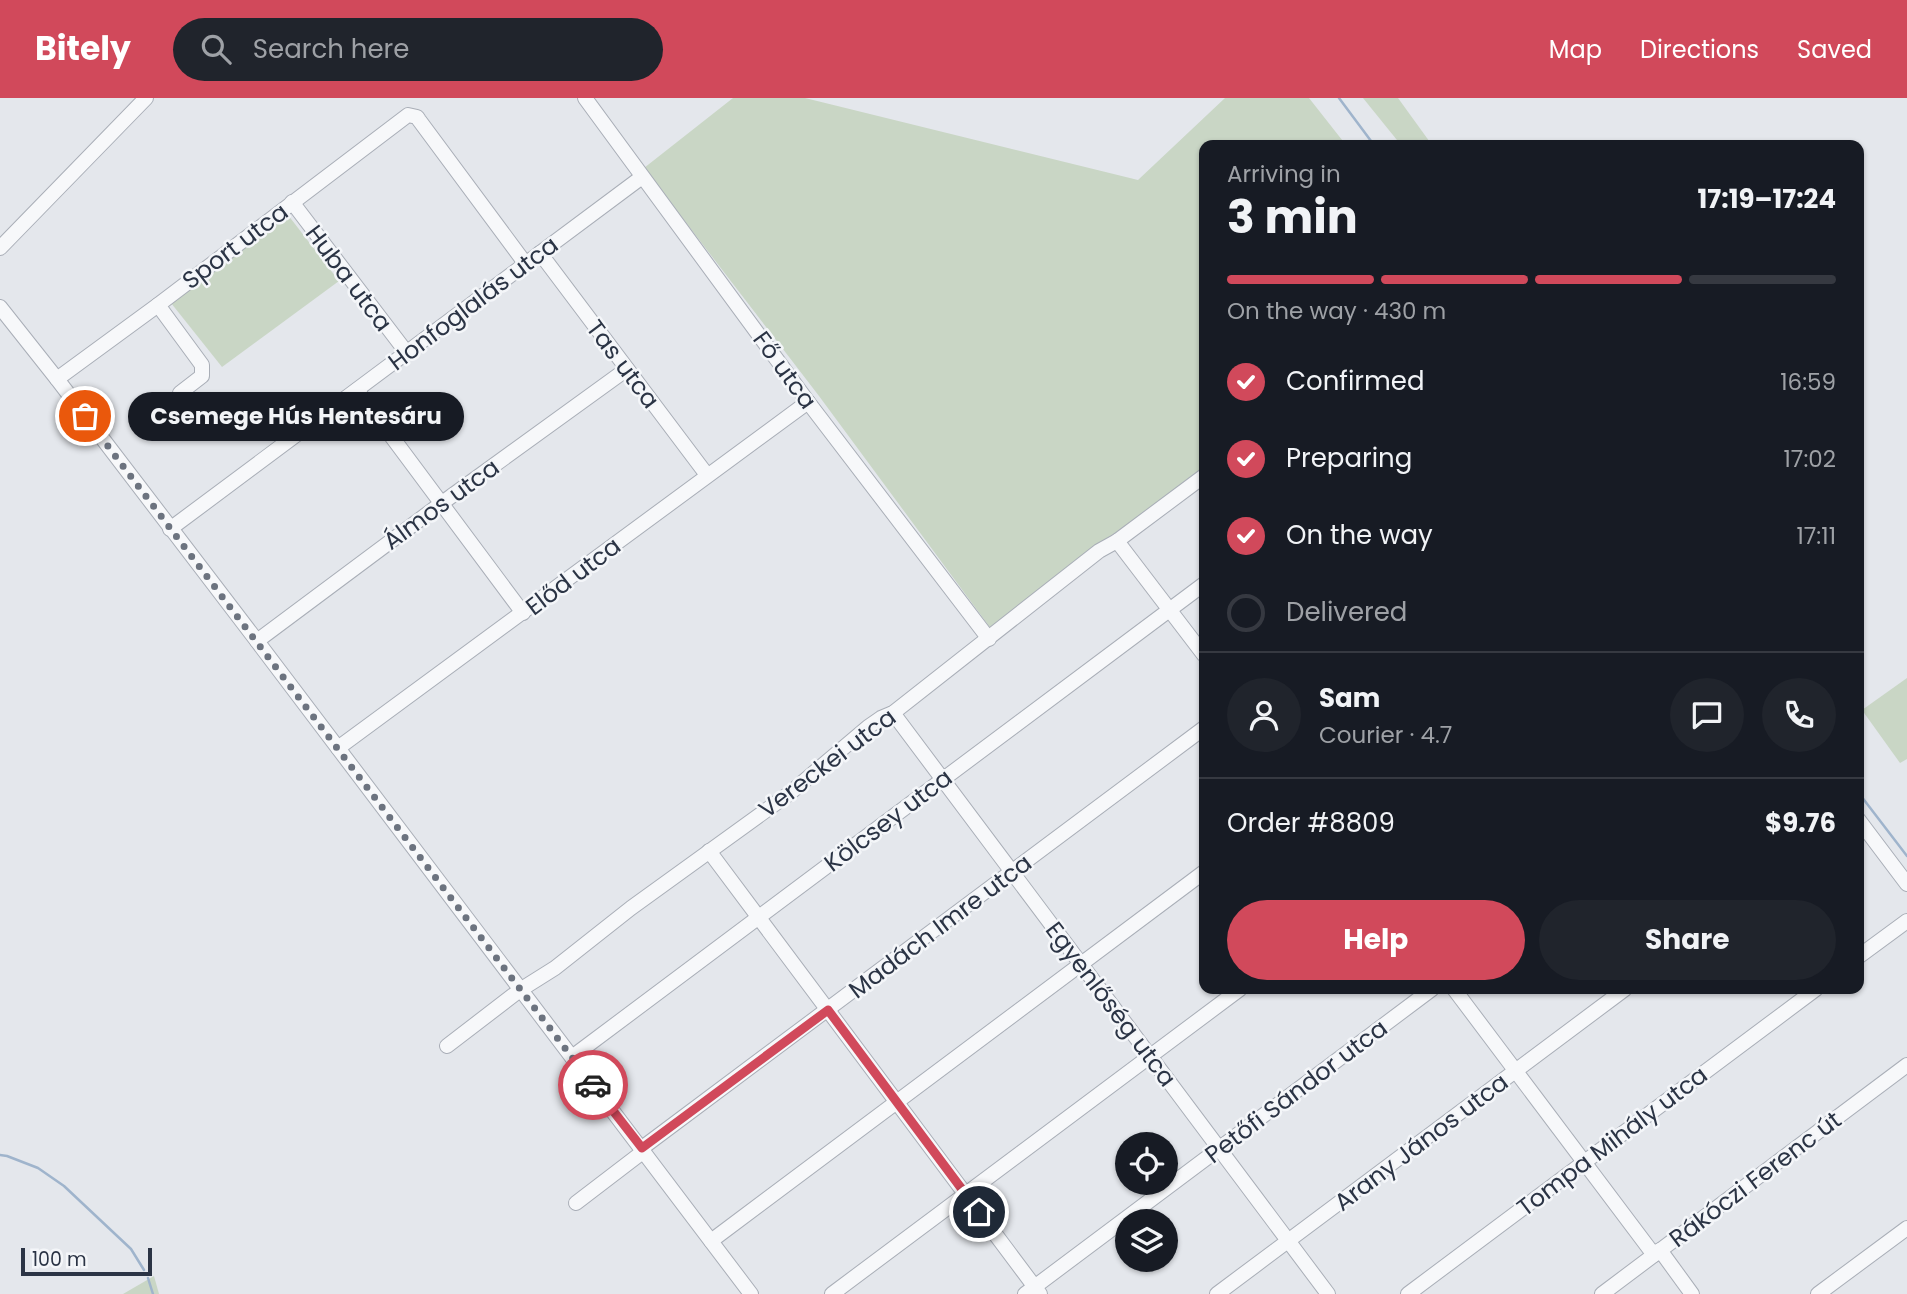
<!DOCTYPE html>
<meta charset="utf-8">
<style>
body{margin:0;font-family:Poppins,sans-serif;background:#20242c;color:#f1f3f6;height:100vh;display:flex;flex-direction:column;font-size:26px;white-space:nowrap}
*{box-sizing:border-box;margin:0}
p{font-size:23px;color:#9ea1a6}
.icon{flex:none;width:38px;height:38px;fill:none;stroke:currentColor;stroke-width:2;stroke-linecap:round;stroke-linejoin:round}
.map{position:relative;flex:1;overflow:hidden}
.side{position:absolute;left:1199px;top:42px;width:665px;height:854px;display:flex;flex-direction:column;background:#171b24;border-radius:14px;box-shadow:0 2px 5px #0004}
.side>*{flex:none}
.tools{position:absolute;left:1115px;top:1034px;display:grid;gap:14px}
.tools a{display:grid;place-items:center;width:63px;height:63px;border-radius:50%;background:#171b24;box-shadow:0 2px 5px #0004;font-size:35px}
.scale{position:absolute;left:21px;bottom:18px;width:131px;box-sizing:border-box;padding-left:7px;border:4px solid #2b3445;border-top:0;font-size:19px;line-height:24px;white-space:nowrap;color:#2b3445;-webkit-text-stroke:5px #f4f6f9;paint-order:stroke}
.pin{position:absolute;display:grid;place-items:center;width:60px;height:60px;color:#fff;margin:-30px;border:4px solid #fff;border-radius:50%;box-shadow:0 2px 7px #0007}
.courier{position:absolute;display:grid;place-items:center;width:70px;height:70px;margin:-35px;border:5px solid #d1495b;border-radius:50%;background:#fff;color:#222;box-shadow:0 2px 9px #0007}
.bubble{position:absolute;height:49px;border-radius:24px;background:#171b24;box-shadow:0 2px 5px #0004;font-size:23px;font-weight:700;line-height:49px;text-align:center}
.overview em{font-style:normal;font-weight:700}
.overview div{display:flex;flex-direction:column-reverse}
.overview{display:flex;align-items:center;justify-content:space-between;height:119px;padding:0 28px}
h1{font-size:46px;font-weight:700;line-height:52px}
.bar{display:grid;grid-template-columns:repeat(4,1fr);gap:10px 7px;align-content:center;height:84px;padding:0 28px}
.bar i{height:9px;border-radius:5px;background:#363941}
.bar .active{background:#d1495b}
.bar p{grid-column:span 4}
.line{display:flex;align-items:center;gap:18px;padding:0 28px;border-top:2px solid #363941}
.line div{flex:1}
.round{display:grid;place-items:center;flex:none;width:74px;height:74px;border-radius:37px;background:#20242c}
ol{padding:0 28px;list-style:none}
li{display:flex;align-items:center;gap:21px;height:77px}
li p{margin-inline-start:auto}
li .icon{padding:7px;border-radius:50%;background:#d1495b;color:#fff;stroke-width:4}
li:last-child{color:#9ea1a6}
li i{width:38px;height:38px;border:4px solid #363941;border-radius:50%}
.primary-button{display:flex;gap:14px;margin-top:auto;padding:14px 28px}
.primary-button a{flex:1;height:80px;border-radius:42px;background:#d1495b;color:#fff;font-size:28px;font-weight:700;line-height:80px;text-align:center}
.primary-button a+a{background:#20242c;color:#f1f3f6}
header{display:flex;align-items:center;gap:42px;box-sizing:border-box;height:98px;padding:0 35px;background:#d1495b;color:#fff}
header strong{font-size:33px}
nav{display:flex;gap:38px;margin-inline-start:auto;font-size:24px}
.search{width:490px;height:63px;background:#20242c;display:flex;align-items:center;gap:18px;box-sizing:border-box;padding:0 24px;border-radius:38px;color:#9ea1a6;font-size:26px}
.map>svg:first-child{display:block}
</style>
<header>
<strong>Bitely</strong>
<div class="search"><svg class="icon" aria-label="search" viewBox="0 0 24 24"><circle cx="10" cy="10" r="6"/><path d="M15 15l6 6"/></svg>Search here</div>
<nav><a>Map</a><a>Directions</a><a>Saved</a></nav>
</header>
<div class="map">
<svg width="1907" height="1196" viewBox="0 0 1907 1196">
<rect width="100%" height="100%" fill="#e4e7ec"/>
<g fill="#c9d6c5">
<path d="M733,0H805L1138,82L1225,0H1309L1346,47H1204V371L997,539L819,298L644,70Z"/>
<path d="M1363,0H1398L1432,47H1401Z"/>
<path d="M288,117L339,183L222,269L171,205Z"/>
<path d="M1907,580V661L1900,665L1862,612Z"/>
<path d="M154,1178L159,1196H123Z"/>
</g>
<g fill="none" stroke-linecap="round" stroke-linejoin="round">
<g stroke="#9fb4cc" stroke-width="2.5">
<path d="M1339,0L1374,47"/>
<path d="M1858,694L1907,758"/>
<path d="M0,1057L7,1058L38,1070L64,1088L131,1151L144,1172"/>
<path d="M148,1180L153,1196"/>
</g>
<defs>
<g id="minor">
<path d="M585,0L808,304L989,541"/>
<path d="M292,104L407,255"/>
<path d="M0,150L146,0"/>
<path d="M540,155L707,377"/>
<path d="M158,207L202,267V278L180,295"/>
<path d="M0,209L57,281L257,543L751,1196"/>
<path d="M57,281L158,207L408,17L417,19L419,22L525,165"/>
<path d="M357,292L523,515"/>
<path d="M170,431L642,79"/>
<path d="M1117,443L1204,557"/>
<path d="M257,543L442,405L627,271"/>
<path d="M893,615L1328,1196"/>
<path d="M338,650L808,304"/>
<path d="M1858,721L1907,786"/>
<path d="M709,753L1040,1196"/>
<path d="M1858,859L1907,823"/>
<path d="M1454,891L1654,1157"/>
<path d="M447,948L520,892L555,870L631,810L790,695L868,629L881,620L893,615L1099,453L1117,443L1204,378"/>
<path d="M572,959L1204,486"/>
<path d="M642,1050L1204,630"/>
<path d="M576,1105L644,1053"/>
<path d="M711,1143L1204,774"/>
<path d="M1660,1152L1692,1196"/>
<path d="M832,1196L1240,891"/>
<path d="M1025,1196L1432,891"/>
<path d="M1217,1196L1625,891"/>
<path d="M1408,1196L1816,891"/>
<path d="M1602,1196L1907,967"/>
<path d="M1818,1196L1907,1130"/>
</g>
</defs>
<use href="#minor" stroke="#a9aeb7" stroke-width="16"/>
<use href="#minor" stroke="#f7f8fa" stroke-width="14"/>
</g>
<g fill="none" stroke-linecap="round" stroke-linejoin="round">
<path stroke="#6c737f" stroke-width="7" stroke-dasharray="0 12.6" d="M85,318L593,987"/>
<path stroke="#d1495b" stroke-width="9" d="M593,987L642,1050L828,912L979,1114"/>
</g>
<g text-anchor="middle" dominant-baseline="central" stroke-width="5" stroke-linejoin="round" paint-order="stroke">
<g font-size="24" fill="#2b3445" stroke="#f4f6f9">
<text transform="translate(235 148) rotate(-37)">Sport utca</text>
<text transform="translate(349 180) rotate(53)">Huba utca</text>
<text transform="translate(473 205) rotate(-37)">Honfoglalás utca</text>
<text transform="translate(623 266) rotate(53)">Tas utca</text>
<text transform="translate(785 272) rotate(54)">Fő utca</text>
<text transform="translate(441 406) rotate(-36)">Álmos utca</text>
<text transform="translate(573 478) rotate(-37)">Előd utca</text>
<text transform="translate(827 665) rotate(-37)">Vereckei utca</text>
<text transform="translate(888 722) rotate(-37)">Kölcsey utca</text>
<text transform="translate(940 828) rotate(-37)">Madách Imre utca</text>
<text transform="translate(1111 906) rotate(53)">Egyenlőség utca</text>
<text transform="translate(1296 993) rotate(-37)">Petőfi Sándor utca</text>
<text transform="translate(1612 1043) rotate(-37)">Tompa Mihály utca</text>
<text transform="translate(1421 1044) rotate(-37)">Arany János utca</text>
<text transform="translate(1755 1081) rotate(-37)">Rákóczi Ferenc út</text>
</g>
</g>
</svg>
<div class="tools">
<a><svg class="icon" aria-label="locate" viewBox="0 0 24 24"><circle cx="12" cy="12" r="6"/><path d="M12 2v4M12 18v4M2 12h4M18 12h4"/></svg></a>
<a><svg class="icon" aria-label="layers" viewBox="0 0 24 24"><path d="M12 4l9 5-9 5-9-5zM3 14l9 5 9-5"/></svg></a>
</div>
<div class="scale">100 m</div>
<div class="pin" style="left:85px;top:318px;background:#ea580c"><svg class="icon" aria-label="bag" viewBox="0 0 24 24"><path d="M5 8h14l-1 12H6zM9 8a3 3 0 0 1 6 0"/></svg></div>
<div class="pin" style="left:979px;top:1114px;background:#1f2937"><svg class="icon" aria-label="home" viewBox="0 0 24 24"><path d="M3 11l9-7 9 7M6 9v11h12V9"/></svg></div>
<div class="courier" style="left:593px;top:987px"><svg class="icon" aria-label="car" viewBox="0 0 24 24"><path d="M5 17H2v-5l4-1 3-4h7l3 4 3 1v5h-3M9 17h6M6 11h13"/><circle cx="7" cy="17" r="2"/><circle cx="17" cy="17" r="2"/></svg></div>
<div class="bubble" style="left:128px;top:294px;width:336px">Csemege Hús Hentesáru</div>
<section class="side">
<div class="overview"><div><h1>3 min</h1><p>Arriving in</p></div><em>17:19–17:24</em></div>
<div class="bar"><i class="active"></i><i class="active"></i><i class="active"></i><i></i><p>On the way · 430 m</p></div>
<ol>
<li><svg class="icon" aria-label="check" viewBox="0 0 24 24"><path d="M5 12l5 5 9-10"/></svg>Confirmed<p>16:59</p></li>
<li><svg class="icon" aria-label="check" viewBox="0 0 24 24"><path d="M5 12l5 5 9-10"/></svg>Preparing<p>17:02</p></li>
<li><svg class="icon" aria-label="check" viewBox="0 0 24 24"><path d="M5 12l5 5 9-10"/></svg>On the way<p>17:11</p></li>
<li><i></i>Delivered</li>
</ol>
<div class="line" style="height:126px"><a class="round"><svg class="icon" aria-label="person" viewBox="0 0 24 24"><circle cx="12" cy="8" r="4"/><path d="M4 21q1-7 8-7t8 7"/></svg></a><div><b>Sam</b><p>Courier · 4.7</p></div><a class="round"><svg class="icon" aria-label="chat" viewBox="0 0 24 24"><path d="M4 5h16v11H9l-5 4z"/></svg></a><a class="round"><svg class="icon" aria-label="phone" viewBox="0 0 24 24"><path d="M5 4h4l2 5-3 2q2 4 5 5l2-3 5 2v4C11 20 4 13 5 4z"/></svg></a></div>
<div class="line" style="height:91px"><div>Order #8809</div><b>$9.76</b></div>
<div class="primary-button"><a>Help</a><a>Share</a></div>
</section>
</div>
